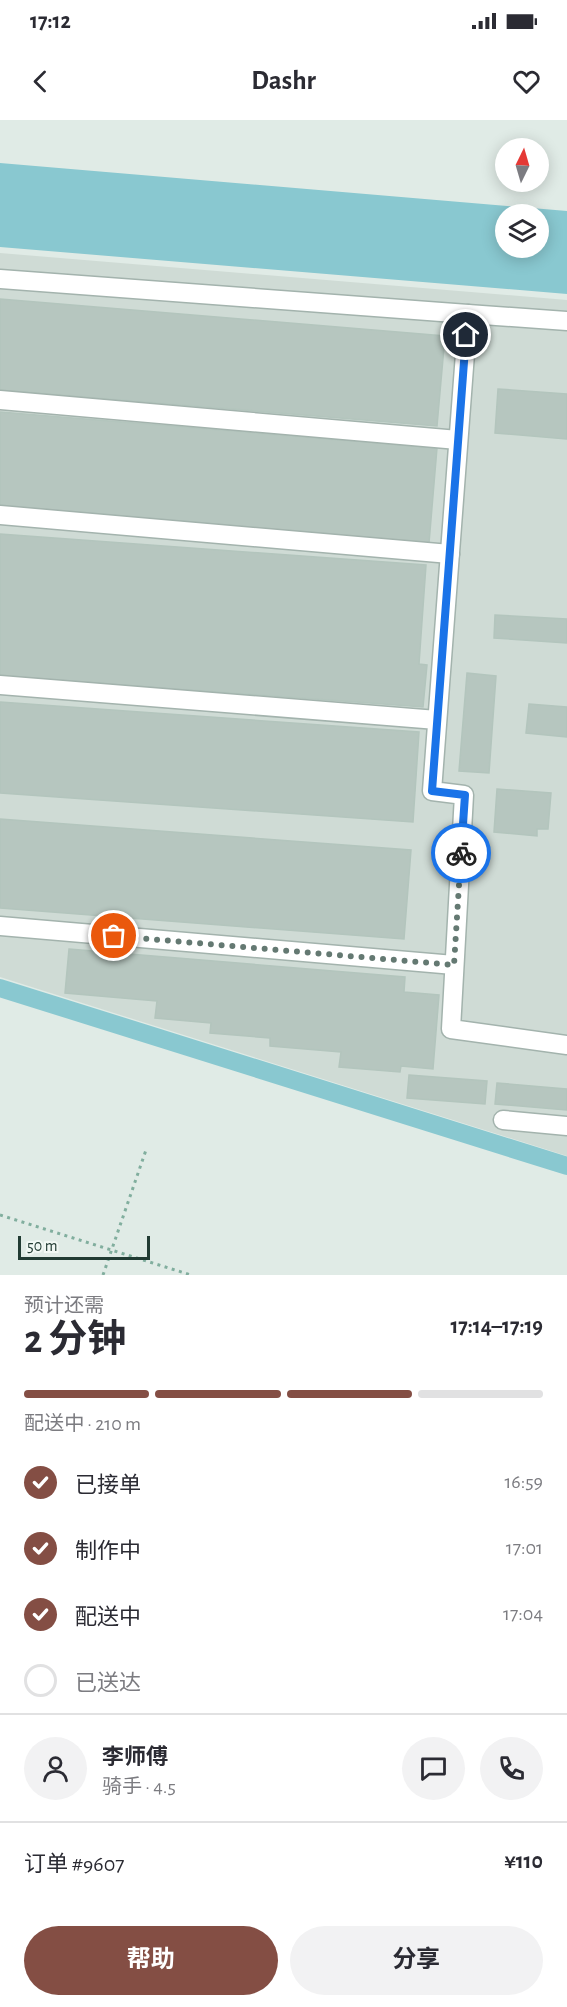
<!DOCTYPE html>
<html lang="zh">
<meta charset="utf-8">
<style>
body{margin:0;font-family:"Alegreya Sans","Noto Sans SC",sans-serif;background:#f2f2f3;color:#2b2b33;height:100vh;display:flex;flex-direction:column;font-size:22px;white-space:nowrap}
*{box-sizing:border-box;margin:0}
p{font-size:20px;color:#7c7c81}
.icon{flex:none;width:33px;height:33px;fill:none;stroke:currentColor;stroke-width:2;stroke-linecap:round;stroke-linejoin:round}
.map{position:relative;height:1155px;overflow:hidden}
.panel{display:flex;flex-direction:column;background:#fff;flex:1}
.panel>*{flex:none}
.needle{width:39px;rotate:5deg}
.tools{position:absolute;left:495px;top:18px;display:grid;gap:12px}
.tools a{display:grid;place-items:center;width:54px;height:54px;border-radius:50%;background:#fff;box-shadow:0 3px 15px #0003;font-size:30px}
.scale{position:absolute;left:18px;bottom:15px;width:132px;box-sizing:border-box;padding-left:6px;border:3px solid #213b33;border-top:0;font-size:16px;line-height:21px;white-space:nowrap;color:#213b33;-webkit-text-stroke:4px #f1f8f4;paint-order:stroke}
.pin{position:absolute;display:grid;place-items:center;width:51px;height:51px;color:#fff;margin:-26px;border:3px solid #fff;border-radius:50%;box-shadow:0 2px 6px #0007}
.courier{position:absolute;display:grid;place-items:center;width:60px;height:60px;margin:-30px;border:4px solid #1a73e8;border-radius:50%;background:#fff;color:#222;box-shadow:0 2px 8px #0007}
.headline em{font-style:normal;font-weight:700}
.headline div{display:flex;flex-direction:column-reverse}
.headline{display:flex;align-items:center;justify-content:space-between;height:102px;padding:0 24px}
h1{font-size:39px;font-weight:700;line-height:45px}
.bar{display:grid;grid-template-columns:repeat(4,1fr);gap:9px 6px;align-content:center;height:72px;padding:0 24px}
.bar i{height:8px;border-radius:4px;background:#e1e1e2}
.bar .selected{background:#844e44}
.bar p{grid-column:span 4}
.line{display:flex;align-items:center;gap:15px;padding:0 24px;border-top:2px solid #e1e1e2}
.line div{flex:1}
.round{display:grid;place-items:center;flex:none;width:63px;height:63px;border-radius:32px;background:#f2f2f3}
ol{padding:0 24px;list-style:none}
li{display:flex;align-items:center;gap:18px;height:66px}
li p{margin-inline-start:auto}
li .icon{padding:6px;border-radius:50%;background:#844e44;color:#fff;stroke-width:4}
li:last-child{color:#7c7c81}
li i{width:33px;height:33px;border:3px solid #e1e1e2;border-radius:50%}
.primary-button{display:flex;gap:12px;margin-top:auto;padding:12px 24px}
.primary-button a{flex:1;height:69px;border-radius:36px;background:#844e44;color:#fff;font-size:24px;font-weight:700;line-height:69px;text-align:center}
.primary-button a+a{background:#f2f2f3;color:#2b2b33}
.status{display:flex;justify-content:space-between;align-items:center;height:42px;padding:0 30px;background:#fff;direction:ltr}
.status svg{height:16px;fill:currentColor}
header{display:flex;justify-content:space-between;align-items:center;height:78px;padding:0 24px;background:#fff;font-size:27px;font-weight:700}
.map>svg:first-child{display:block}
</style>
<div class="status"><b>17:12</b><svg viewBox="0 0 49 12"><path d="M0 12V9h3v3zM5 12V6h3v6zM10 12V3h3v9zM15 12V0h3v12zM26 1h20v11H26zM47 4h2v5h-2z"/></svg></div>
<header><svg class="icon" aria-label="back" viewBox="0 0 24 24"><path d="M15 5l-7 7 7 7"/></svg>Dashr<svg class="icon" aria-label="heart" viewBox="0 0 24 24"><path d="M12 20l-8-8c-3-5 5-10 8-4 3-6 11-1 8 4z"/></svg></header>
<div class="map">
<svg width="567" height="1155" viewBox="0 0 567 1155">
<rect width="100%" height="100%" fill="#e0ebe6"/>
<path fill="#cfdbd5" d="M0,133L567,180V1036L0,857Z"/>
<path fill="#89c8d0" fill-rule="evenodd" d="M0,43L567,91V174L0,127ZM506,94H538V128H506Z"/>
<g fill="none" stroke-linecap="round" stroke-linejoin="round">
<path stroke="#89c8d0" stroke-width="18" d="M0,868L567,1046"/>
</g>
<g fill="#b6c6bf" stroke="#b3c5bd" stroke-width="1.5">
<path d="M0,179L445,216L437,306L0,270Z"/>
<path d="M498,269L567,274V319L495,313Z"/>
<path d="M0,292L437,328L429,423L0,388Z"/>
<path d="M0,414L426,445L419,544L427,545L423,587L0,556Z"/>
<path d="M495,495L567,499V523L494,518Z"/>
<path d="M467,553L496,556L489,653L459,651Z"/>
<path d="M0,582L419,612L413,702L0,673Z"/>
<path d="M529,584L567,587V617L526,613Z"/>
<path d="M497,669L551,673L548,709H537V716L494,712Z"/>
<path d="M0,699L411,730L404,819L0,788Z"/>
<path d="M69,829L405,857L404,872L439,875L433,949L401,946L400,952L339,947L341,932L270,926V918L210,913L211,903L155,898L157,881L65,873Z"/>
<path d="M409,955L487,961L485,984L407,978Z"/>
<path d="M497,963L567,969V990L495,984Z"/>
</g>
<g fill="none" stroke-linecap="round" stroke-linejoin="round">
<defs>
<g id="minor">
<path d="M0,159L468,194L432,671L464,675L451,909L567,925"/>
<path d="M468,194L567,201"/>
<path d="M0,280L458,320"/>
<path d="M0,395L450,434"/>
<path d="M0,565L437,600"/>
<path d="M0,806L454,845"/>
<path d="M503,1000L567,1006"/>
</g>
</defs>
<use href="#minor" stroke="#a3b3ad" stroke-width="21"/>
<g stroke="#81ae9e" stroke-width="3" stroke-dasharray="3 4.5" stroke-linecap="butt">
<path d="M0,1095L191,1155"/>
<path d="M103,1155L146,1030"/>
</g>
<use href="#minor" stroke="#fff" stroke-width="18"/>
</g>
<g fill="none" stroke-linecap="round" stroke-linejoin="round">
<path stroke="#647972" stroke-width="6" stroke-dasharray="0 10.8" d="M114,816L454,845L461,733"/>
<path stroke="#1a73e8" stroke-width="8" d="M461,733L465,675L432,671L466,215"/>
</g>
</svg>
<div class="tools">
<a><svg class="needle" viewBox="-14 -14 28 28"><path d="M0-13l5 13h-10z" fill="#e53935"/><path d="M0 13l5-13h-10z" fill="#7c7c81"/></svg></a>
<a><svg class="icon" aria-label="layers" viewBox="0 0 24 24"><path d="M12 4l9 5-9 5-9-5zM3 14l9 5 9-5"/></svg></a>
</div>
<div class="scale">50 m</div>
<div class="pin" style="left:114px;top:816px;background:#ea580c"><svg class="icon" aria-label="bag" viewBox="0 0 24 24"><path d="M5 8h14l-1 12H6zM9 8a3 3 0 0 1 6 0"/></svg></div>
<div class="pin" style="left:466px;top:215px;background:#1f2937"><svg class="icon" aria-label="home" viewBox="0 0 24 24"><path d="M3 11l9-7 9 7M6 9v11h12V9"/></svg></div>
<div class="courier" style="left:461px;top:733px"><svg class="icon" aria-label="bike" viewBox="0 0 24 24"><circle cx="6" cy="16" r="4"/><circle cx="18" cy="16" r="4"/><path d="M6 16l4-8h5l3 8M10 8l3 8H6M13 5h3"/></svg></div>
</div>
<section class="panel">
<div class="headline"><div><h1>2 分钟</h1><p>预计还需</p></div><em>17:14–17:19</em></div>
<div class="bar"><i class="selected"></i><i class="selected"></i><i class="selected"></i><i></i><p>配送中 · 210 m</p></div>
<ol>
<li><svg class="icon" aria-label="check" viewBox="0 0 24 24"><path d="M5 12l5 5 9-10"/></svg>已接单<p>16:59</p></li>
<li><svg class="icon" aria-label="check" viewBox="0 0 24 24"><path d="M5 12l5 5 9-10"/></svg>制作中<p>17:01</p></li>
<li><svg class="icon" aria-label="check" viewBox="0 0 24 24"><path d="M5 12l5 5 9-10"/></svg>配送中<p>17:04</p></li>
<li><i></i>已送达</li>
</ol>
<div class="line" style="height:108px"><a class="round"><svg class="icon" aria-label="person" viewBox="0 0 24 24"><circle cx="12" cy="8" r="4"/><path d="M4 21q1-7 8-7t8 7"/></svg></a><div><b>李师傅</b><p>骑手 · 4.5</p></div><a class="round"><svg class="icon" aria-label="chat" viewBox="0 0 24 24"><path d="M4 5h16v11H9l-5 4z"/></svg></a><a class="round"><svg class="icon" aria-label="phone" viewBox="0 0 24 24"><path d="M5 4h4l2 5-3 2q2 4 5 5l2-3 5 2v4C11 20 4 13 5 4z"/></svg></a></div>
<div class="line" style="height:78px"><div>订单 #9607</div><b>¥110</b></div>
<div class="primary-button"><a>帮助</a><a>分享</a></div>
</section>
